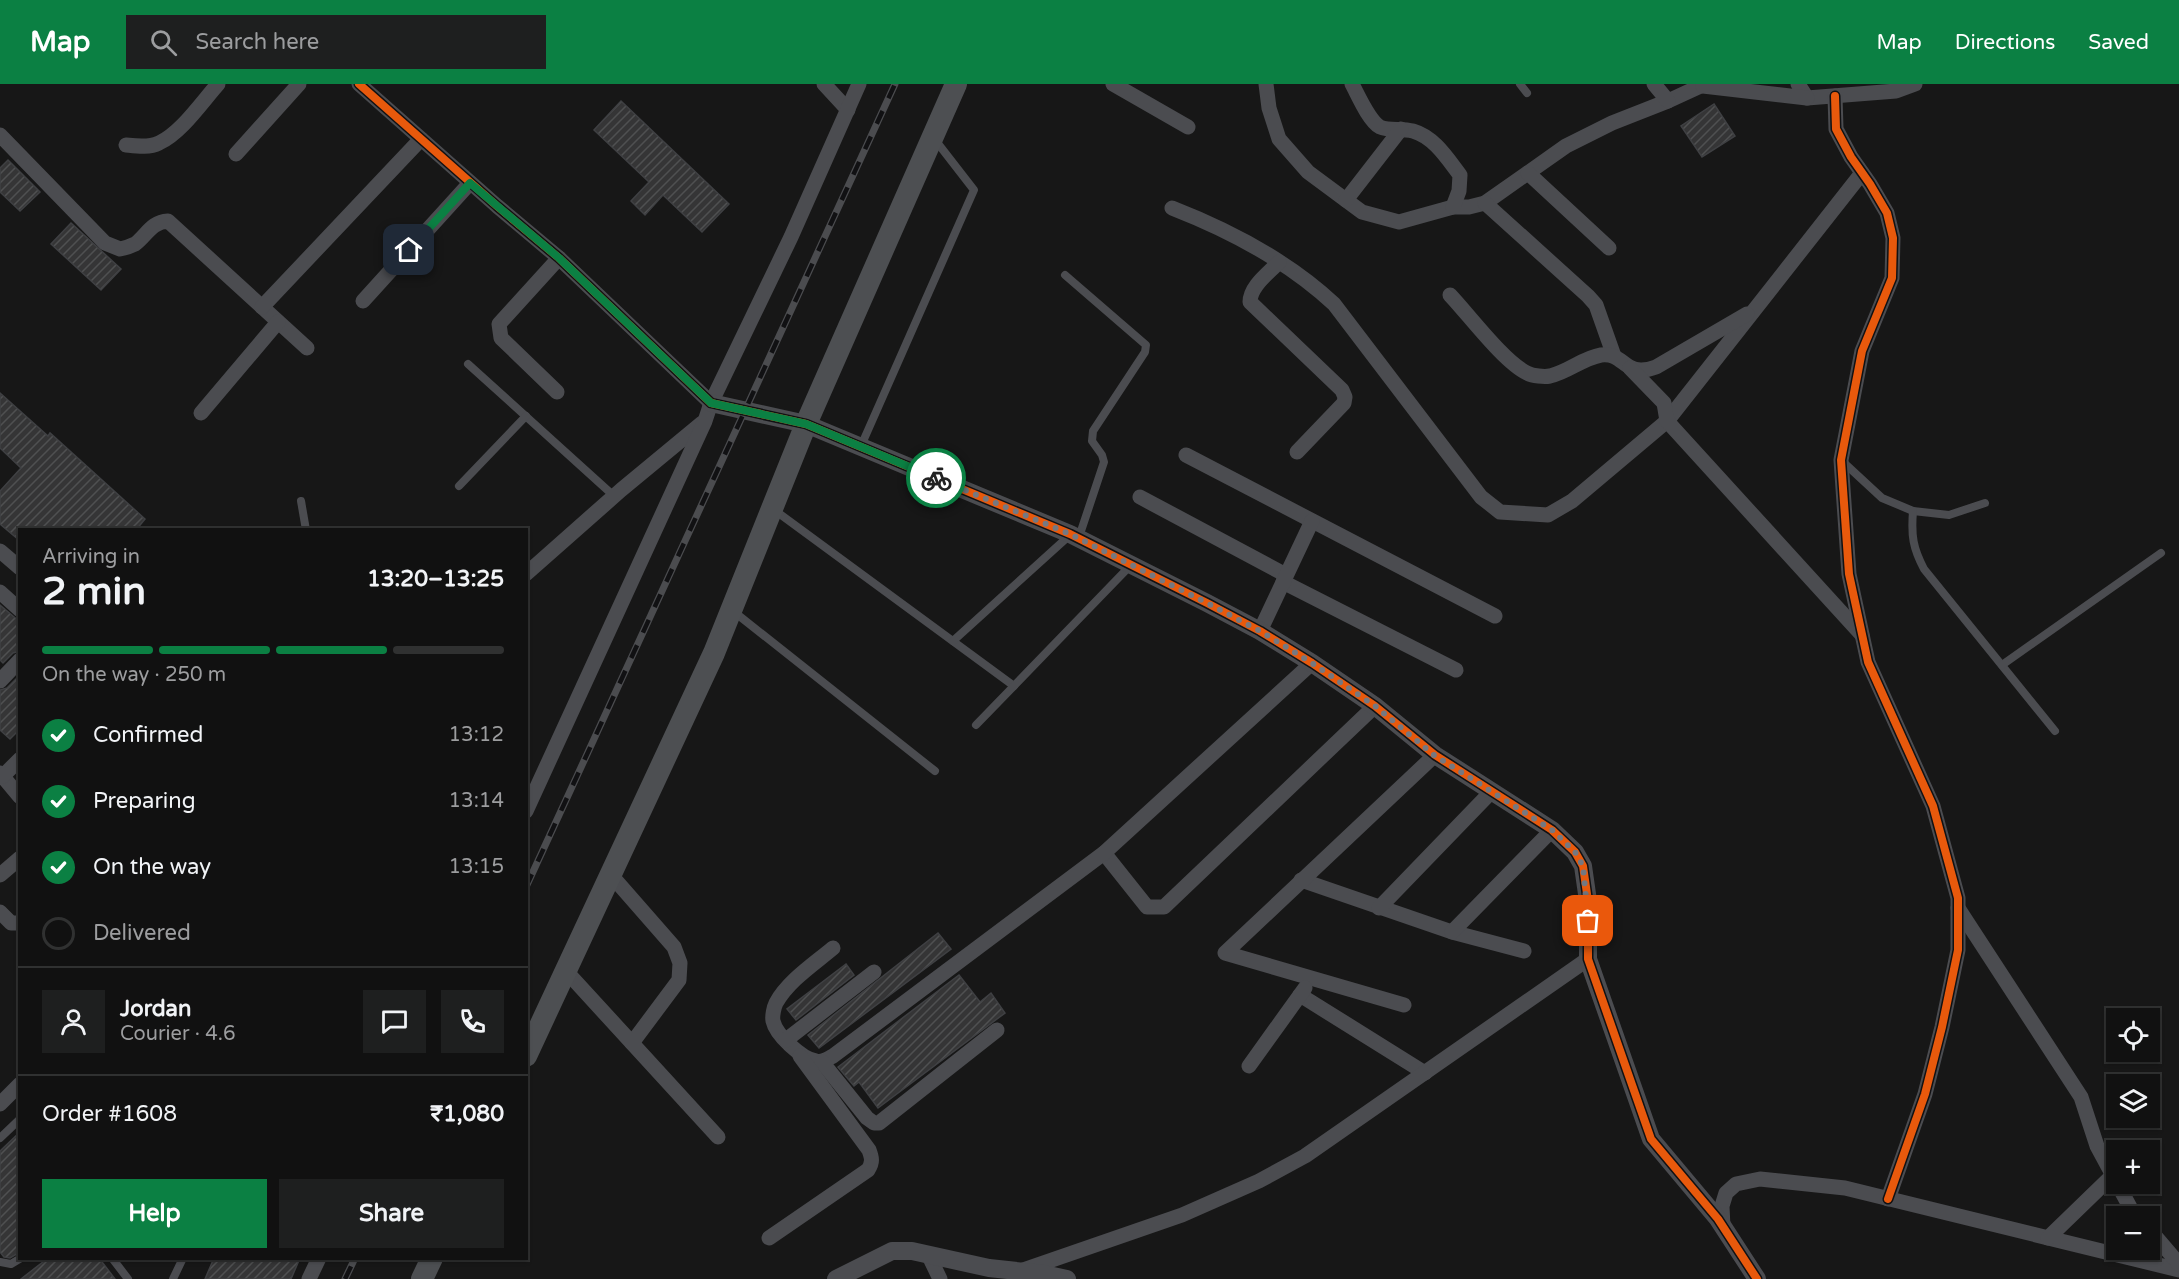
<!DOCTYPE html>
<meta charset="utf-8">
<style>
body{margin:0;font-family:"Varela Round",sans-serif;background:#1e1f1f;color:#f1f3f6;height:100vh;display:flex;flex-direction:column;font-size:22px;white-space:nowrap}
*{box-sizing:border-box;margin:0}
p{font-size:20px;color:#9c9d9f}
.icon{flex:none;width:33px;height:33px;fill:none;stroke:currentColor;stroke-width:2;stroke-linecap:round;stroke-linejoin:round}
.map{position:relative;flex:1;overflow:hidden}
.panel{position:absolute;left:18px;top:444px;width:510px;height:732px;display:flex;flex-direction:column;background:#111;border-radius:0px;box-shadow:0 2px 4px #0004,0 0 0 2px #303131}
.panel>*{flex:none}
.fabs{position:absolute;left:2106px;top:924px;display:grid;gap:12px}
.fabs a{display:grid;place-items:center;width:54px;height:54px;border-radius:0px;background:#111;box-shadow:0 2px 4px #0004,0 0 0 2px #303131;font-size:30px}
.pin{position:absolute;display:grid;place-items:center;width:51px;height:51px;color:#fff;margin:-26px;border-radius:12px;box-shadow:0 3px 9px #0006}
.courier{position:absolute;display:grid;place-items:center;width:60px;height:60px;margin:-30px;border:4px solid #0b8043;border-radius:50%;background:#fff;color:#222;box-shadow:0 2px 8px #0007}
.overview em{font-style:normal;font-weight:700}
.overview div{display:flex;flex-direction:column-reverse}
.overview{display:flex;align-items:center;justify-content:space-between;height:102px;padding:0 24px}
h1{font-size:39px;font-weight:700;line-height:45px}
.bar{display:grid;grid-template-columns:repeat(4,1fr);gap:9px 6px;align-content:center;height:72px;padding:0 24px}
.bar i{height:8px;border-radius:4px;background:#303131}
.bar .on{background:#0b8043}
.bar p{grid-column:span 4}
.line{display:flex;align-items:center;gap:15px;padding:0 24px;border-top:2px solid #303131}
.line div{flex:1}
.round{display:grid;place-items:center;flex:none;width:63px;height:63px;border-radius:0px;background:#1e1f1f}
ol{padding:0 24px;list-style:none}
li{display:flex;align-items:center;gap:18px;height:66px}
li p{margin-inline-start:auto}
li .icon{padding:6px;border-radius:50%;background:#0b8043;color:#fff;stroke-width:4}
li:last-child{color:#9c9d9f}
li i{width:33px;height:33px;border:3px solid #303131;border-radius:50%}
.cta{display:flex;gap:12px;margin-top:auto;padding:12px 24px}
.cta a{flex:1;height:69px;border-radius:0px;background:#0b8043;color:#fff;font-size:24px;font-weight:700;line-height:69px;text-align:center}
.cta a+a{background:#1e1f1f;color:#f1f3f6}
header{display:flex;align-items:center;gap:36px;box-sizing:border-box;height:84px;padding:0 30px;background:#0b8043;color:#fff}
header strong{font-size:28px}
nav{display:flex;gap:33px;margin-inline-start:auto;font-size:21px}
.search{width:420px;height:54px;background:#1e1f1f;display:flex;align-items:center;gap:15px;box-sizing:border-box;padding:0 21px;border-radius:0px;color:#9c9d9f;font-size:22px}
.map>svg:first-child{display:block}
</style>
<header>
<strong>Map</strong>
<div class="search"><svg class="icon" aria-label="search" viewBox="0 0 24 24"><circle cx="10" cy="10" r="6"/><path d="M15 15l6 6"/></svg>Search here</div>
<nav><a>Map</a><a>Directions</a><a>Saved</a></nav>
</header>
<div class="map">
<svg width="2179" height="1195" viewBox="0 0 2179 1195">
<defs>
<pattern id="building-hatch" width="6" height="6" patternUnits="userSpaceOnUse" patternTransform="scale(1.5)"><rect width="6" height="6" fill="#353536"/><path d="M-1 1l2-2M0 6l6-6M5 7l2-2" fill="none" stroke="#4f5051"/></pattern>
</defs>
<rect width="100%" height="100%" fill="#171717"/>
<g fill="url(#building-hatch)" stroke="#3f4043" stroke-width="1.5">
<path d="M621,17L729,120L702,148L663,111L645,131L631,117L649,98L594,46Z"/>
<path d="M1714,20L1735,52L1702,73L1681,42Z"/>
<path d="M8,76L40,108L20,127L0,108V84Z"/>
<path d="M71,139L121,185L101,206L51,160Z"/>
<path d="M0,309L48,352L50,349L145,435L136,446H20V457L0,440V407L21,384L0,364Z"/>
<path d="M0,521L20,538V567L13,569L3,579L0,576Z"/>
<path d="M20,591V645L10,655L0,646V606L7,604Z"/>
<path d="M938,849L951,865L819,964L808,951Z"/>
<path d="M846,880L854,891L796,936L787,925Z"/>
<path d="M959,891L980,918L991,909L1005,929L878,1024L859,998L854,1002L838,983Z"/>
<path d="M20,1048V1168L10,1174L4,1173L0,1168V1067Z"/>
<path d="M48,1174H99L115,1195H21Z"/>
<path d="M214,1174H300L291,1195H205Z"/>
</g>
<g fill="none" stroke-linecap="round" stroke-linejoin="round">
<g stroke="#4b4c50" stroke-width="8">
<path d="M1520,0L1527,9"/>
<path d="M1065,191L1146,261L1145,268L1093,347L1092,357L1102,371L1104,378L1079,453"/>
<path d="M468,280L614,412"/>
<path d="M861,362L974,106L936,57"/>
<path d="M1842,377L1882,414L1913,427L1949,431L1985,419"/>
<path d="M459,402L526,332"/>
<path d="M301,417L306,446"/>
<path d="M773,425L1014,602"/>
<path d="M1913,427C1911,452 1913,464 1924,485L2055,647"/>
<path d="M733,527L935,687"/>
<path d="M953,557L1070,451"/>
<path d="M2002,581L2161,469"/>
<path d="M976,641L1130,482"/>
<path d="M0,1054L20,1035"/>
<path d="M112,1174L128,1195"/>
<path d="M0,1178L11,1180L21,1174"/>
<path d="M173,1195L183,1174"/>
</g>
<g stroke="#4b4c50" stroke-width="15">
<path d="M359,0L497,122L559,174L711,319"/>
<path d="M824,0L848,26"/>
<path d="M1113,0L1188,43"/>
<path d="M1266,0L1269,24L1279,55L1308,88L1362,128L1399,138L1453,123H1469L1485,119L1566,62L1612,39L1668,17L1705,0"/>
<path d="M1352,0C1358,11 1369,37 1380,43C1389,47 1402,44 1413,47C1434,53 1447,74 1460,91L1459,107L1453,123"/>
<path d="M1654,0L1668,17"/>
<path d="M1798,0L1807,14L1896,7L1915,0"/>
<path d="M1703,2L1807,14"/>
<path d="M1835,12L1836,45L1851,73L1870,100L1887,129L1893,154L1892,194L1862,267L1841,376L1849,490L1868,578L1933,722L1958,814V866L1942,943L1925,1010L1888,1115"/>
<path d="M0,51L105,159L120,165C125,164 131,162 135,160C147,151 151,138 168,137L307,264"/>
<path d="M126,61C136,62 149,64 159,59C181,49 202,18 218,0"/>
<path d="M236,70L299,0"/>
<path d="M1528,89L1609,164"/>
<path d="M1346,116L1401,45"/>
<path d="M1485,119L1588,212L1596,221L1614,272"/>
<path d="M1172,124C1231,147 1288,177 1334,220L1481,413L1500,428L1548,431L1572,417L1667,337L1862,89"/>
<path d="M1279,178C1269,189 1250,202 1250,218L1342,306L1345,313L1344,319L1297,368"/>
<path d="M1450,211C1469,231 1504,278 1527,289C1533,292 1544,293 1550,292C1568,288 1583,274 1601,271C1626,268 1623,295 1656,283L1747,230"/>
<path d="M363,217L470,99"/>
<path d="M262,223L421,55"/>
<path d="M1630,284L1664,319L1667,337L1862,551"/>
<path d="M557,308L501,254L499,240L559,174"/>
<path d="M201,329L278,238"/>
<path d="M1186,371L1495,532"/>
<path d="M1140,413L1286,491"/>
<path d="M0,467L20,484"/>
<path d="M526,490L621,406L702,339"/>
<path d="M1283,498L1456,586"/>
<path d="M0,508L20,526"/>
<path d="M1260,547L1312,437"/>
<path d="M0,597L20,576"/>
<path d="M0,689L20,713"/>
<path d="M3,692L20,675"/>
<path d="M526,727L705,337L711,319L791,153L859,0"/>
<path d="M1104,769L1147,823H1164L1375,622"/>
<path d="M0,791L20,774"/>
<path d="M611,791L674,863L680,879L679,896L632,959"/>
<path d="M1301,796L1452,848L1524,867"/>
<path d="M1379,824L1492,707"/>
<path d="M1958,824L2081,1013L2097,1062L2131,1125L2138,1132"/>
<path d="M0,828L11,839H20"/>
<path d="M1452,848L1552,746"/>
<path d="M833,864C814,880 788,897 776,919C774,923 772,932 773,937C776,951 802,975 816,977C822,979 827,975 833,972L1104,769L1312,579"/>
<path d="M566,887L718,1053"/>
<path d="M1300,911L1425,989"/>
<path d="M1404,921L1225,869L1435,671"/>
<path d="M786,956L874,888"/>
<path d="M822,978L867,1034L874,1039H879L997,946"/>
<path d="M1249,982L1305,904"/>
<path d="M0,1020L20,1000"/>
<path d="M1723,1143L1722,1122L1726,1109L1736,1100L1760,1095L1845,1104L2179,1186"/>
<path d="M2150,1146L2179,1180"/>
<path d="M769,1154L868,1086C873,1078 872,1074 869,1066L800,972"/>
<path d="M2048,1154L2112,1092"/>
<path d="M928,1170L940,1195"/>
<path d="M1020,1187L1182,1131L1259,1097L1305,1072L1588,875"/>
<path d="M309,1195L319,1174"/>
</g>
<g stroke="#4b4c50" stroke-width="18">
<path d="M711,319L806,340L1070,450L1207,519L1260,547L1312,579L1375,622L1435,671L1552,746L1575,768L1583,782L1588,817V875L1651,1055L1718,1135L1757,1195"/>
<path d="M836,1195L892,1167H912L989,1184L1044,1190L1067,1195"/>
</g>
<g stroke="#4d4f52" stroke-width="22">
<path d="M526,972L714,569L806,340L956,0"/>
<path d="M422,1195L432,1174"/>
</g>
<defs>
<g id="rail">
<path d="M526,803L895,0"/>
<path d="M345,1195L355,1174"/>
</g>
</defs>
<use href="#rail" stroke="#4b4c4f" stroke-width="7"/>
<use href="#rail" stroke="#111113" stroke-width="4.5" stroke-dasharray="14" stroke-linecap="butt"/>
<defs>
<g id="cycleway">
<path d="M359,0L497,122L559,174L711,319L806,340L1070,450L1207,519L1260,547L1312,579L1375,622L1435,671L1552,746L1575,768L1583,782L1588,817V875L1651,1055L1718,1135L1757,1195"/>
<path d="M1835,12L1836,45L1851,73L1870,100L1887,129L1893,154L1892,194L1862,267L1841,376L1849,490L1868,578L1933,722L1958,814V866L1942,943L1925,1010L1888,1115"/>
</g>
</defs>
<use href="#cycleway" stroke="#111113" stroke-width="11"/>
<use href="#cycleway" stroke="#e8590c" stroke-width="8"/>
</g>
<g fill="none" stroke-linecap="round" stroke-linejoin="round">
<path stroke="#757880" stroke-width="6" stroke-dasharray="0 10.8" d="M936,394L1070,450L1207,519L1260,547L1312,579L1375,622L1434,671L1552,746L1575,768L1583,782L1588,837"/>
<path stroke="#0b8043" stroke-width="8" d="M409,166L470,99L559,174L711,319L806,340L936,394"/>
</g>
</svg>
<div class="fabs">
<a><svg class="icon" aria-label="locate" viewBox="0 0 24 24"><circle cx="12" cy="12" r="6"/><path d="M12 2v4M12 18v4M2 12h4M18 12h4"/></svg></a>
<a><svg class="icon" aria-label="layers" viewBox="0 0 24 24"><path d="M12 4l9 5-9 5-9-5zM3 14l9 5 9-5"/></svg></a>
<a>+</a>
<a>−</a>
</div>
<div class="pin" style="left:1588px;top:837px;background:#ea580c"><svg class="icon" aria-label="bag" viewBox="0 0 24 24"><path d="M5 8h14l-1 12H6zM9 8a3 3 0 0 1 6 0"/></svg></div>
<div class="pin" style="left:409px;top:166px;background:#1f2937"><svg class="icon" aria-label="home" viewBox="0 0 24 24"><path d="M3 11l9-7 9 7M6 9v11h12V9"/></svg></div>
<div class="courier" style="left:936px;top:394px"><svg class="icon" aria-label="bike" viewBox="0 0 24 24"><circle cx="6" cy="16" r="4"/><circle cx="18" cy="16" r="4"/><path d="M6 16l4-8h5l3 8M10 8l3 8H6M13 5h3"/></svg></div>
<section class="panel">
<div class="overview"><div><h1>2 min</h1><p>Arriving in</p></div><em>13:20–13:25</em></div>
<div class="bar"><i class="on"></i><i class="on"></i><i class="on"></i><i></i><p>On the way · 250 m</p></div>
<ol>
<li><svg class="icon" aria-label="check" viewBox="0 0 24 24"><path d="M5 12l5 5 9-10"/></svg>Confirmed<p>13:12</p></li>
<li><svg class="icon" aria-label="check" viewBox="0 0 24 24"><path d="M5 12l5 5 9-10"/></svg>Preparing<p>13:14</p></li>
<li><svg class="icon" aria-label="check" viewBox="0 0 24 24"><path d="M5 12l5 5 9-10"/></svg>On the way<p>13:15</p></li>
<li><i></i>Delivered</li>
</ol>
<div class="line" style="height:108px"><a class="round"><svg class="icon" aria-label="person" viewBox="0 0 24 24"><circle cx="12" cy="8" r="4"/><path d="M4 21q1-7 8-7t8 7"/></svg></a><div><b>Jordan</b><p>Courier · 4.6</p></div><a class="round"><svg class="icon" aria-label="chat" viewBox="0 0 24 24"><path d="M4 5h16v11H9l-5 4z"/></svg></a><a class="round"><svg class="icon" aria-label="phone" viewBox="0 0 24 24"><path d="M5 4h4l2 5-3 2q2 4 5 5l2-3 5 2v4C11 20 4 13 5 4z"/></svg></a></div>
<div class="line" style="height:78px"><div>Order #1608</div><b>₹1,080</b></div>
<div class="cta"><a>Help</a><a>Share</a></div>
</section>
</div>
